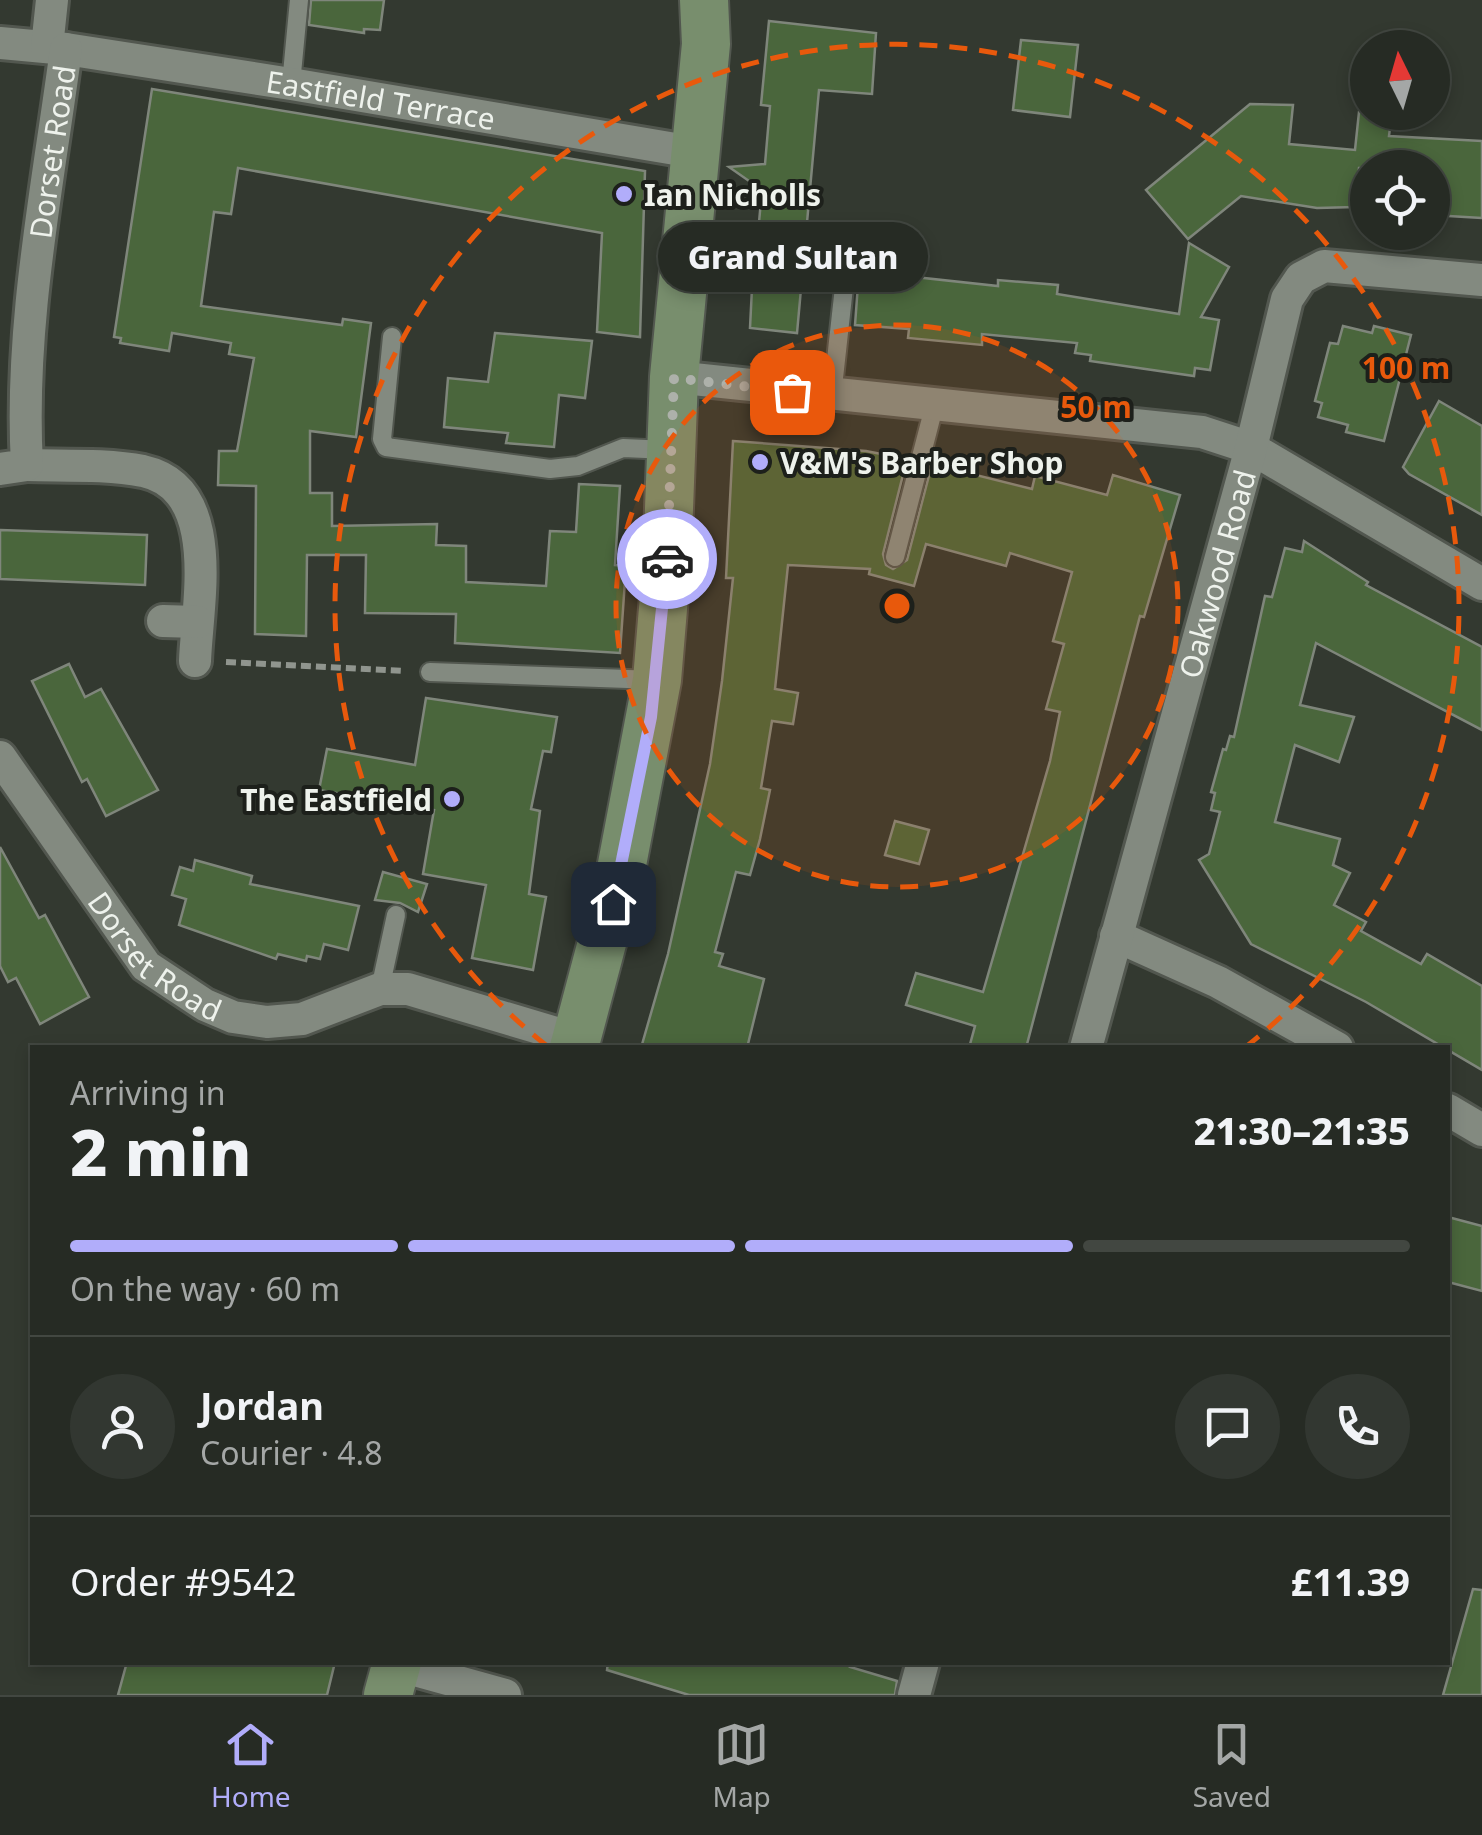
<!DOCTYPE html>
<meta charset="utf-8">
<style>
body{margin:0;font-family:"Noto Sans",sans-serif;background:#323731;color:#f1f3f6;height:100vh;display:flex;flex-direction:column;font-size:38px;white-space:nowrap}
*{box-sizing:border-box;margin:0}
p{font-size:32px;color:#a4a7a6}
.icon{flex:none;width:55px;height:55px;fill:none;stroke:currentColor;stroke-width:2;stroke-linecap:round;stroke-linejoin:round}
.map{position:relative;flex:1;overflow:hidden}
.details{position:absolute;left:30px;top:1045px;width:1420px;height:620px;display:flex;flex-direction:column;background:#262b24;border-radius:0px;box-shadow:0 5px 15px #0003,0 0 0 2px #424741}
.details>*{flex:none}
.needle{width:65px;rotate:355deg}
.controls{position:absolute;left:1350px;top:30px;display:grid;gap:20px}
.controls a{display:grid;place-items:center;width:100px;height:100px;border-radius:50%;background:#262b24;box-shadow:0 5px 15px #0003,0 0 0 2px #424741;font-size:50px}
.pin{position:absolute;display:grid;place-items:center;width:85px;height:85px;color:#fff;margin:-42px;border-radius:20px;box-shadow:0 5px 15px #0006}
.courier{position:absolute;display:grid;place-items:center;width:100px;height:100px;margin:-50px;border:8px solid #b1adfa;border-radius:50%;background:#fff;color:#222;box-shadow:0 2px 12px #0007}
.bubble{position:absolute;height:70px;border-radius:35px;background:#262b24;box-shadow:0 5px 15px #0003,0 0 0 2px #424741;font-size:32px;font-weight:800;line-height:70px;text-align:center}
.summary em{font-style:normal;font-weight:800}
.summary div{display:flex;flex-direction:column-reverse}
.summary{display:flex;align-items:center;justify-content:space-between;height:170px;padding:0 40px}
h1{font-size:65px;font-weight:800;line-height:75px}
.bar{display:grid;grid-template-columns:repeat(4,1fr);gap:15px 10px;align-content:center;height:120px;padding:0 40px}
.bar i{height:12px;border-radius:8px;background:#424741}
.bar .selected{background:#b1adfa}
.bar p{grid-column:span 4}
.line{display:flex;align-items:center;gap:25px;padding:0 40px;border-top:2px solid #424741}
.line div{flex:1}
.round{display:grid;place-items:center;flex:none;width:105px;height:105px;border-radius:52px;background:#323731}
.dock{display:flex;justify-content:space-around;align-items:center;height:140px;border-top:2px solid #424741;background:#262b24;font-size:28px;color:#a4a7a6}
.dock a{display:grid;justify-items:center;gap:5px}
.dock .selected{color:#b1adfa}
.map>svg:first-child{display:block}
</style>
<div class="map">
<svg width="1482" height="1695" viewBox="0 0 1482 1695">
<rect width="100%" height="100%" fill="#333930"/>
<g fill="#4a663c" stroke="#7f867b" stroke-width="2.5">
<path d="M311,0H384L380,30L364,29V33L309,25Z"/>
<path d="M769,21L876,33L872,94L819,90L797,333L750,328L752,288H767L770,235L758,233L762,190L729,167L765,164L770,106L761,105Z"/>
<path d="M1021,40L1078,45L1070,117L1013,110Z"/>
<path d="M152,89L645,171L640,337L597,332L602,233L238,168L231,214L214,212L201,306L342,325L343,319L371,323L356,437L310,431V493H332V526L437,524L436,545L466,546V582L546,586L550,531L576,532L579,484L620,486L615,565L626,566L620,653L455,643L456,614L365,613L366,555H307L306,636L255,634L256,486L218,485L219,451H237L254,358L229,354L231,343L172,333L169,351L120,343L121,338L114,337Z"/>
<path d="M1250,104L1293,105L1289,144L1355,150L1359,112H1392L1389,136L1482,141V218L1432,215V168H1359L1355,207L1317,208L1241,196L1188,239L1146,190Z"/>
<path d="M1189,243L1229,267L1201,317L1219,320L1210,370L1195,368L1194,376L1090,361L1091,355L1075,353L1077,343L982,334V345L908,338L909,329L855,325L859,271L998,286V280L1058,285L1057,294L1179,314Z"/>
<path d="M1343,326L1372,333L1374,326L1411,335L1384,441L1346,432L1348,425L1318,417L1322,403L1315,401L1330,343L1338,344Z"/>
<path d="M495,333L592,341L585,398L559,395L554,447L506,443L508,433L444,427L448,378L488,382Z"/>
<path d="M1439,401L1482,426V515L1409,474L1403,467Z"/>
<path d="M733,441L866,451L907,459L883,554L886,565L893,569L907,560L932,464L1032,489L1035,476L1107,495L1113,475L1180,495L1144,617L1140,616L1026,1048H969L975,1026L906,1005L916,973L983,992L1050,761L1060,712L1046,709L1064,644L1053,641L1072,572L1010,553L1006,566L926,544L914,586L869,574L870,569L788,565L775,689L798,693L793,724L772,721L761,788L770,790L760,839L750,875L736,872L715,952L723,954L719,966L764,979L747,1048H641L668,954L710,764L722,681L733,578H726Z"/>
<path d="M0,530L147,535L145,585L0,579Z"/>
<path d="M1304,541L1368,582L1366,585L1482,647V730L1316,643L1300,705L1354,717L1339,762L1295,745L1275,822L1340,839L1333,865L1350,873L1334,905L1366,922L1361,931L1421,964L1427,954L1482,986V1070L1366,1002L1251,944L1199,860L1209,854L1220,812L1211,810L1215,793L1211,792L1223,749L1226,750L1230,736L1234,737L1265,596L1272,597L1285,548L1302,552Z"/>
<path d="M69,664L85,697L101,689L158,790L106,816L87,779L82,782L32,681Z"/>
<path d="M426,698L557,717L551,752L543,751L531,809L540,811L529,894L546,897L533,970L472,958L486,885L423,874L434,810L319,790L327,749L415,765Z"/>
<path d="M895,821L929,830L919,864L885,855Z"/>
<path d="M0,847L39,918L45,915L89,997L40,1024L16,978L8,982L0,966Z"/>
<path d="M195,860L252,876L250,884L359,906L348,950L324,944L320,959L307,956L306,961L278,954L276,959L179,925L186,899L172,895L180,867L193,871Z"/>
<path d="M383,872L427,884L418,912L400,903L375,900Z"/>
<path d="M1448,1217L1482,1226V1291L1448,1282Z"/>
<path d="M1473,1589L1482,1590V1695H1443Z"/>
<path d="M127,1662H335L327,1695H118Z"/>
<path d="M608,1662H852L850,1667L897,1681L895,1695H689L607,1670Z"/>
</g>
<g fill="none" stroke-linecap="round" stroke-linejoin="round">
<defs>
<g id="service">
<path d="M291,84L299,0"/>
<path d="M392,337L382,439L386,447L550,469L578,466L623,448L669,450"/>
<path d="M832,396L846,269"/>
<path d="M895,557L934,407"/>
<path d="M430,672L656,680"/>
<path d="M380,989L396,915"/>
</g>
<g id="minor">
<path id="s1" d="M0,43L66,49L291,84L693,152"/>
<path d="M47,47L52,0"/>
<path d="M674,377L1202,432L1251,448L1482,584"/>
<path d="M27,465C64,466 107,464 143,471C223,489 197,603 195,661"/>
<path id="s2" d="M0,469L27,465C19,326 48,186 66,49"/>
<path d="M163,621L197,622"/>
<path id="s3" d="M0,757L146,966L205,1005L233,1017L267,1022L302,1019L380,989H408L576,1039"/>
<path d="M1116,936L1218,982L1337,1048"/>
<path id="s4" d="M1086,1048L1251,448L1287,299L1301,278L1324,266L1482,280"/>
<path d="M1448,1110L1482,1130"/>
<path d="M397,1665L505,1695"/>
<path d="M914,1695L923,1662"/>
</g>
<g id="secondary">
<path d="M574,1048L620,875L657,680L667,561L674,377L706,44L704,0"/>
<path d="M388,1695L397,1662"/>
</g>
</defs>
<use href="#service" stroke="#52574f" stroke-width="22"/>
<use href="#minor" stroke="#52574f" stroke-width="38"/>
<use href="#secondary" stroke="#52574f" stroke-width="52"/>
<path stroke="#90958e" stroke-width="6" stroke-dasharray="10 5" stroke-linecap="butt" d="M226,662L404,671"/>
<use href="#service" stroke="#838a80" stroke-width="18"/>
<use href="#minor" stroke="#838a80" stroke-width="32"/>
<use href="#secondary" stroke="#788e6d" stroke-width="48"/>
</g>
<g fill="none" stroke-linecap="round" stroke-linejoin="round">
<path stroke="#adb1aa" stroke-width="10" stroke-dasharray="0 18" d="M667,559L674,378L792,392"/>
<path stroke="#b1adfa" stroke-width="12" d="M613,904L651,717L667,559"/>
</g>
<circle cx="897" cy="606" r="281" fill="#e8590c" fill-opacity=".12"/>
<g fill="none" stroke="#e8590c" stroke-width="5" stroke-dasharray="18 12">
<circle cx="897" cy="606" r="281"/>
<path d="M547 1046A562 562 0 1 1 1247 1046"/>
</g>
<g fill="#b1adfa" stroke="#1d201b" stroke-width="4">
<circle cx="624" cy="194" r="10"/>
<circle cx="760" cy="462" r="10"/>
<circle cx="452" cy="799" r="10"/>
</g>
<g text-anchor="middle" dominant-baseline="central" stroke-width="8" stroke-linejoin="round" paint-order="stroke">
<g font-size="30" fill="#eef2ec" stroke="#1d201b">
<text stroke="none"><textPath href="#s1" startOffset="385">Eastfield Terrace</textPath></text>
<text stroke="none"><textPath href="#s2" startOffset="342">Dorset Road</textPath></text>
<text stroke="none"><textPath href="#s4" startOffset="492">Oakwood Road</textPath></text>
<text stroke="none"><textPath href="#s3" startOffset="255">Dorset Road</textPath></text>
</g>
<g font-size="30" font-weight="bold" fill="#eef2ec" stroke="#1d201b" text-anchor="start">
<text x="644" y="194">Ian Nicholls</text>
<text x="780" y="462">V&amp;M's Barber Shop</text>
<text x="432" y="799" text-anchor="end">The Eastfield</text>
</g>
</g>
<circle cx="897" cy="606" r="15" fill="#e8590c" stroke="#1d201b" stroke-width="5"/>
<g font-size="30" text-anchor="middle" font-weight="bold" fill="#e8590c" stroke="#1d201b" stroke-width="8" stroke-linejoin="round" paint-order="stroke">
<text x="1406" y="379">100 m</text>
<text x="1096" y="418">50 m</text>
</g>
</svg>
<div class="controls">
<a><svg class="needle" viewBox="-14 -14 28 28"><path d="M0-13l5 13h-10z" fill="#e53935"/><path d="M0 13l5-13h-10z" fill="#a4a7a6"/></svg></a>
<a><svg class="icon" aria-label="locate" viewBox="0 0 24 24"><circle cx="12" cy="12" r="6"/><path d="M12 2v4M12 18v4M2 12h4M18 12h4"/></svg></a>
</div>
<div class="pin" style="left:792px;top:392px;background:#ea580c"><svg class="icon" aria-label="bag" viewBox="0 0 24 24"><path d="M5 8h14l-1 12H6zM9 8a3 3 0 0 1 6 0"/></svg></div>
<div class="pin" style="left:613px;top:904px;background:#1f2937"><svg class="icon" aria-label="home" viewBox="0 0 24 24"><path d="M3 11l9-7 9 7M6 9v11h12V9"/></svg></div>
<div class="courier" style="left:667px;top:559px"><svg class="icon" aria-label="car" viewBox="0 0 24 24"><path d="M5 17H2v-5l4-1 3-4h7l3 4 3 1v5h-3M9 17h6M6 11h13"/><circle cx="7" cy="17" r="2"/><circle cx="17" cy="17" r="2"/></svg></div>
<div class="bubble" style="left:658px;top:222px;width:270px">Grand Sultan</div>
<section class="details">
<div class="summary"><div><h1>2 min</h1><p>Arriving in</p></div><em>21:30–21:35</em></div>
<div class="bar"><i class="selected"></i><i class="selected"></i><i class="selected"></i><i></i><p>On the way · 60 m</p></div>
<div class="line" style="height:180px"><a class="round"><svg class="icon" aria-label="person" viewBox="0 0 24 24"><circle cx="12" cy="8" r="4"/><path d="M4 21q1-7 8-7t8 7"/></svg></a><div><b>Jordan</b><p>Courier · 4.8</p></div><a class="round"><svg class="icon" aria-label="chat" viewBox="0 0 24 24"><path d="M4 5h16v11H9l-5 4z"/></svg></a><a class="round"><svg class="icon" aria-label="phone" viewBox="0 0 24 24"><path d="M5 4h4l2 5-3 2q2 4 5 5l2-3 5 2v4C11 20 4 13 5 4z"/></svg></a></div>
<div class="line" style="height:130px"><div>Order #9542</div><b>£11.39</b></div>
</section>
</div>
<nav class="dock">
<a class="selected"><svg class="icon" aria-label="home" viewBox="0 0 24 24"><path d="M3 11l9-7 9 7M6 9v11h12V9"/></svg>Home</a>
<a><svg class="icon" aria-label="map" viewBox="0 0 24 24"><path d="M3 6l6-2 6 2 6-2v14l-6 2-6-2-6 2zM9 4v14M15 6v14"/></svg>Map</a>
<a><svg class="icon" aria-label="saved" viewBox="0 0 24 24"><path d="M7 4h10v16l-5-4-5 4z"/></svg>Saved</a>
</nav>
